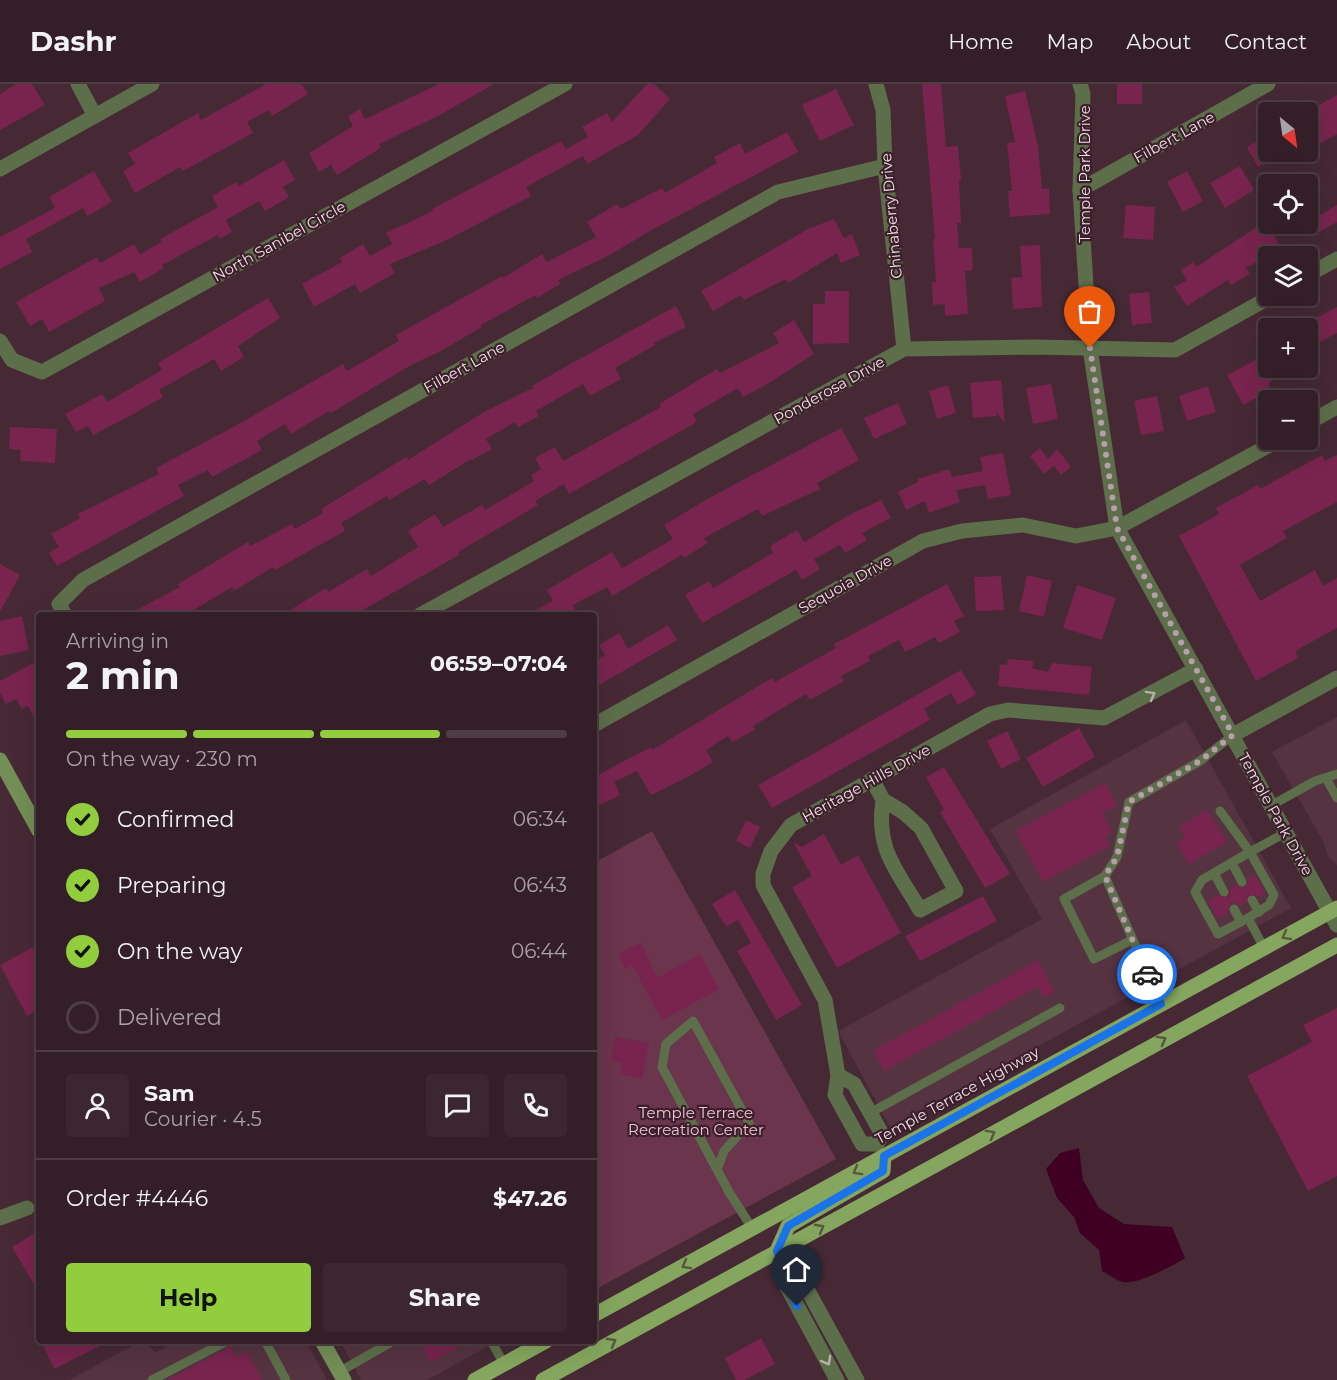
<!DOCTYPE html>
<meta charset="utf-8">
<style>
body{margin:0;font-family:Montserrat,sans-serif;background:#3c2730;color:#f1f3f6;height:100vh;display:flex;flex-direction:column;font-size:22px;white-space:nowrap}
*{box-sizing:border-box;margin:0}
p{font-size:20px;color:#a9a2a8}
.icon{flex:none;width:33px;height:33px;fill:none;stroke:currentColor;stroke-width:2;stroke-linecap:round;stroke-linejoin:round}
.map{position:relative;flex:1;overflow:hidden}
.details{position:absolute;left:36px;top:528px;width:561px;height:732px;display:flex;flex-direction:column;background:#341f28;border-radius:6px;box-shadow:0 6px 24px #0002,0 0 0 2px #4e3d45}
.details>*{flex:none}
.needle{width:39px;rotate:151deg}
.controls{position:absolute;left:1258px;top:18px;display:grid;gap:12px}
.controls a{display:grid;place-items:center;width:60px;height:60px;border-radius:6px;background:#341f28;box-shadow:0 6px 24px #0002,0 0 0 2px #4e3d45;font-size:30px}
.pin{position:absolute;display:grid;place-items:center;width:51px;height:51px;color:#fff;margin:-62px -26px;border-radius:50% 50% 50% 0;rotate:-45deg;box-shadow:0 0 6px #0007}
.pin .icon{rotate:45deg}
.courier{position:absolute;display:grid;place-items:center;width:60px;height:60px;margin:-30px;border:4px solid #1a73e8;border-radius:50%;background:#fff;color:#222;box-shadow:0 2px 8px #0007}
.headline em{font-style:normal;font-weight:700}
.headline div{display:flex;flex-direction:column-reverse}
.headline{display:flex;align-items:center;justify-content:space-between;height:102px;padding:0 30px}
h1{font-size:39px;font-weight:700;line-height:45px}
.bar{display:grid;grid-template-columns:repeat(4,1fr);gap:9px 6px;align-content:center;height:72px;padding:0 30px}
.bar i{height:8px;border-radius:4px;background:#4e3d45}
.bar .selected{background:#92cd3e}
.bar p{grid-column:span 4}
.line{display:flex;align-items:center;gap:15px;padding:0 30px;border-top:2px solid #4e3d45}
.line div{flex:1}
.round{display:grid;place-items:center;flex:none;width:63px;height:63px;border-radius:6px;background:#3c2730}
ol{padding:0 30px;list-style:none}
li{display:flex;align-items:center;gap:18px;height:66px}
li p{margin-inline-start:auto}
li .icon{padding:6px;border-radius:50%;background:#92cd3e;color:#111;stroke-width:4}
li:last-child{color:#a9a2a8}
li i{width:33px;height:33px;border:3px solid #4e3d45;border-radius:50%}
.cta{display:flex;gap:12px;margin-top:auto;padding:12px 30px}
.cta a{flex:1;height:69px;border-radius:6px;background:#92cd3e;color:#111;font-size:24px;font-weight:700;line-height:69px;text-align:center}
.cta a+a{background:#3c2730;color:#f1f3f6}
header{display:flex;align-items:center;gap:36px;box-sizing:border-box;height:84px;padding:0 30px;background:#341f28;border-bottom:2px solid #4e3d45}
header strong{font-size:28px}
nav{display:flex;gap:33px;margin-inline-start:auto;font-size:21px}
.map>svg:first-child{display:block}
</style>
<header>
<strong>Dashr</strong>
<nav><a>Home</a><a>Map</a><a>About</a><a>Contact</a></nav>
</header>
<div class="map">
<svg width="1337" height="1296" viewBox="0 0 1337 1296">
<rect width="100%" height="100%" fill="#462935"/>
<g fill="#553341">
<path d="M1337,633V781L1329,774L1322,755L1272,668Z"/>
<path d="M1186,636L1291,824L890,1043L838,947L1042,835L990,745Z"/>
<path d="M141,1257L156,1268L177,1257H306L327,1296H69Z"/>
<path d="M340,1257H498L427,1296H361Z"/>
</g>
<path fill="#6a354d" d="M652,747L836,1075L594,1206V779Z"/>
<path fill="#3f0023" d="M1079,1064L1083,1096L1099,1124L1124,1140L1172,1143L1185,1174C1172,1182 1138,1201 1123,1198C1117,1197 1108,1190 1102,1187L1099,1166L1080,1149L1074,1133L1057,1114L1046,1085L1060,1069Z"/>
<g fill="#78244e">
<path d="M16,0H32L45,21L0,46V10Z"/>
<path d="M266,0H302L308,10L272,32L269,26L247,38L253,49L183,87L180,83L135,109L123,87L135,80L128,69L198,29L201,36Z"/>
<path d="M439,0H494L438,32L379,60L381,64L337,91L331,81L319,88L309,69L353,42L348,32L360,25L365,35Z"/>
<path d="M647,0H654L670,15L638,51L587,80L583,72L526,103L531,112L447,156L390,180L395,189L360,209L355,200L314,223L302,200L342,178L340,174L363,160L370,172L392,160L386,149L433,127L432,125L561,57L566,65L588,53L582,43L607,29L612,38Z"/>
<path d="M922,0H941L946,63L958,62L961,96L959,97L961,139H957L959,164H972L973,186L965,187L968,230L945,232V220L933,221L932,198H936L933,155H935Z"/>
<rect x="1117" y="0" width="25" height="20"/>
<path d="M836,5L854,41L820,57L802,21Z"/>
<path d="M1025,7L1038,62L1042,105L1049,104L1050,130L1010,133L1008,107H1012L1007,59L1015,58L1005,12Z"/>
<path d="M1337,11V50L1308,66L1307,28Z"/>
<path d="M787,48L798,68L648,148L608,172L558,196L560,200L537,214L535,211L481,241L482,243L439,268L411,281L331,329L329,327L291,350L285,340L257,357L262,366L212,393L208,386L178,401L184,412L57,482L49,469L59,463L51,450L80,434L78,430L159,390L156,384L235,342L343,280L347,287L399,257L396,251L502,192L503,194L542,170L547,178L596,153L587,138L617,120L621,125L662,104L665,109L717,79L714,73L740,59L745,70Z"/>
<path d="M1269,51V76L1258,83L1247,63Z"/>
<path d="M284,76L295,96L283,103L289,113L265,127L259,117L226,136L232,148L220,155L218,151L162,181L164,184L140,198L134,188L99,204L105,217L49,248L42,235L30,242L16,218L97,173L100,179L134,160L140,170L162,158L160,155L218,123L212,112L236,98L239,102Z"/>
<path d="M1240,82L1254,106L1225,124L1210,99Z"/>
<path d="M94,87L112,118L87,132L83,124L26,155L32,168L0,185V153L55,124L49,113Z"/>
<path d="M1187,87L1203,117L1183,128L1167,98Z"/>
<path d="M1126,121L1155,123L1153,156L1123,154Z"/>
<path d="M1337,121V138L1310,153L1303,141Z"/>
<path d="M834,135L844,154L852,150L860,171L841,179L837,169L788,199L786,195L744,216L741,211L713,227L701,207L808,145Z"/>
<path d="M1266,137L1281,164L1246,184L1250,190L1231,201L1228,196L1187,222L1174,203L1187,196L1181,186L1193,178L1196,183Z"/>
<path d="M1040,161L1042,223L1013,225L1011,194L1022,193L1020,162Z"/>
<path d="M825,207H849V259L813,260V220H825Z"/>
<path d="M1149,208L1152,239L1132,241L1129,210Z"/>
<path d="M268,214L280,234L238,262L244,273L221,287L214,275L159,306L163,313L128,333L93,351L88,342L76,348L65,330L102,310L107,318L162,286L158,279Z"/>
<path d="M676,222L686,243L654,259L655,261L615,284L621,295L590,312L583,300L536,327L539,332L518,343L515,338L486,355L492,365L472,376L471,375L429,401L425,395L389,416L387,412L341,439L345,447L275,486L273,483L234,507L232,503L185,531H127L180,503L178,500L248,458L250,462L292,440L295,445L323,429L321,425L406,373L408,376L484,328L533,304L532,302L572,279Z"/>
<path d="M1337,223V249L1308,264V244L1303,241Z"/>
<path d="M794,236L814,270L764,302L743,313L738,304L693,330L697,338L569,410L564,400L535,417L538,421L458,468L459,471L354,531H282L326,504L328,508L367,485L371,492L418,463L408,447L435,430L443,443L482,421L485,426L534,397L531,391L541,385L535,374L555,363L563,377L661,323L659,320L717,285L720,289L779,259L773,249Z"/>
<path d="M1269,269V284H1296L1269,298V307L1243,321L1227,291Z"/>
<path d="M1001,296L1005,339L996,328L997,332L973,334L970,299Z"/>
<path d="M1051,300L1058,335L1033,340L1026,304Z"/>
<path d="M948,301L956,329L937,335L929,307Z"/>
<path d="M1208,302L1216,328L1187,337L1179,312Z"/>
<path d="M1157,312L1164,347L1141,351L1134,317Z"/>
<path d="M898,319L907,340L874,355L864,334Z"/>
<path d="M10,343L57,345L55,379L20,377L21,366L9,365Z"/>
<path d="M841,344L859,376L817,399L820,405L762,432L758,425L704,454L708,459L684,474L682,471L612,512L607,503L573,521L578,531H525L553,517L547,506L612,468L622,484L673,455L664,441L711,413Z"/>
<path d="M1040,364L1048,375L1057,365L1071,383L1061,391L1054,382L1044,390L1030,372Z"/>
<path d="M1003,369L1011,411L988,415L985,401L956,406L960,418L929,429L925,417L906,426L898,408L918,398V395L949,385L952,393L983,387L980,373Z"/>
<path d="M1322,371L1325,377L1337,371V418L1283,447L1287,454L1240,481L1260,517L1315,486L1323,502L1337,494V544L1295,567L1298,574L1256,597L1179,452L1219,430L1216,424L1258,401L1260,405Z"/>
<path d="M881,416L891,434L862,449L867,456L845,469L840,461L814,475L820,485L802,496L796,486L702,539L685,511L709,497L713,504L773,469L770,462L797,446L804,458L851,430Z"/>
<path d="M0,480L20,491L0,528Z"/>
<path d="M1027,491L1052,497L1044,533L1019,527Z"/>
<path d="M1001,492L1004,526L976,527L974,493Z"/>
<path d="M947,500L964,532L954,537L960,548L939,559L935,553L905,568L899,556L868,572L870,577L841,592L844,597L810,616L806,610L753,642L755,646L732,658L728,652L706,666L713,678L693,690L651,711L637,687L614,698L620,711L594,724V693L651,663L652,666L772,594L775,598L836,564L834,560Z"/>
<path d="M1077,501L1116,514L1102,556L1063,544Z"/>
<path d="M22,532L29,566L0,572V537Z"/>
<path d="M668,541L677,556L594,604V577L605,571L599,561L619,549L628,565Z"/>
<path d="M1008,575L1034,577L1032,584L1048,588L1052,579L1092,583L1089,611L998,602L1000,580L1007,581Z"/>
<path d="M39,576V642L28,622L22,625L16,615L6,620L0,609V597Z"/>
<path d="M961,586L976,610L958,621L951,609L924,625L930,636L772,724L758,701Z"/>
<path d="M1079,644L1095,673L1043,703L1026,674Z"/>
<path d="M1007,647L1021,675L1001,685L987,657Z"/>
<path d="M944,683L1010,790L985,804L940,728L944,726L926,693Z"/>
<path d="M1105,699L1117,722L1102,729L1113,749L1105,752L1110,762L1043,798L1015,747Z"/>
<path d="M1207,726L1227,758L1189,780L1176,759L1185,753L1179,743Z"/>
<path d="M746,736L760,743L750,764L736,757Z"/>
<path d="M824,750L841,781L858,771L901,849L837,884L792,803L812,792L793,758L802,763Z"/>
<path d="M1255,791L1265,809L1258,813L1249,810L1246,819L1240,822L1235,818L1230,819L1228,829L1217,835L1208,817L1218,811L1228,814L1230,805L1236,801L1246,804L1248,795Z"/>
<path d="M735,806L802,921L776,936L737,867L751,859L738,836L726,843L712,820Z"/>
<path d="M983,812L997,837L920,877L905,852Z"/>
<path d="M641,859L657,894L700,870L719,905L662,936L632,881L625,885L618,870Z"/>
<path d="M39,860V926L27,932L0,881Z"/>
<path d="M1038,876L1055,908L1044,913L1038,903L884,987L873,967Z"/>
<path d="M1337,924V1092L1308,1107L1247,992L1312,958L1303,941Z"/>
<path d="M615,953L649,959L642,995L620,990L622,978L611,976Z"/>
<path d="M39,1147V1209L12,1163Z"/>
<path d="M761,1254L775,1280L744,1296H736L725,1274Z"/>
<path d="M41,1257H110L54,1285Z"/>
<path d="M419,1257H469L430,1278Z"/>
<path d="M230,1263L236,1273L247,1268L262,1296H167Z"/>
</g>
<g fill="none" stroke-linecap="round" stroke-linejoin="round">
<g stroke="#5d6e4b" stroke-width="9">
<path d="M1326,694L1337,714"/>
<path d="M1272,721L1315,697L1337,690"/>
<path d="M1220,727L1250,768L1202,796L1195,808L1218,850L1248,834"/>
<path d="M1232,779L1242,798"/>
<path d="M1214,789L1224,808"/>
<path d="M1105,792L1064,815L1094,875L1132,856"/>
<path d="M1252,816L1259,828"/>
<path d="M1234,825L1241,838"/>
<path d="M1264,864L1248,834L1269,821L1274,811L1250,768L1287,748"/>
<path d="M1161,920L1105,792L1117,773L1129,718L1200,677L1233,651"/>
<path d="M870,1029L1060,924"/>
<path d="M717,1086L724,1067L749,1039L693,937L666,960L662,983L729,1108L752,1144"/>
<path d="M265,1257L286,1296"/>
<path d="M491,1257L504,1280"/>
<path d="M339,1288L393,1257"/>
<path d="M152,1296L227,1257"/>
</g>
<g stroke="#5d6e4b" stroke-width="15">
<path d="M78,0L95,32"/>
<path d="M876,0L883,26L885,82L904,265"/>
<path d="M1080,0L1083,10L1080,106L1090,264L1117,444L1337,841"/>
<path d="M0,85L152,0"/>
<path d="M1080,106L1268,0"/>
<path d="M1308,191L1337,175"/>
<path d="M0,257L12,276L42,288L565,0"/>
<path d="M1308,339L1337,323"/>
<path d="M65,531L59,520L83,496L778,108L885,82"/>
<path d="M420,531L904,265L1034,263L1175,266L1272,212"/>
<path d="M594,641L923,457L962,447L1023,441L1076,452L1117,444L1279,356"/>
<path d="M1233,651L1337,594"/>
<path d="M872,695L883,716L903,728L921,744L956,807L920,826C897,786 875,765 883,716"/>
<path d="M838,991L854,1000L882,1050L877,1060"/>
<path d="M877,1060H862L835,1011L838,991L825,916L763,801V790L771,767L791,741L990,630L1008,626L1104,634L1196,585"/>
<path d="M0,1134L27,1124"/>
<path d="M777,1167L786,1187L787,1203L837,1296"/>
<path d="M786,1187L802,1196L857,1296"/>
</g>
<g stroke="#738e56" stroke-width="15">
<path d="M0,676L39,747"/>
<path d="M322,1257L344,1296"/>
</g>
<g stroke="#85a65e" stroke-width="15">
<path d="M777,1167L788,1142L883,1087L884,1072"/>
<path d="M594,1231L1337,824"/>
<path d="M475,1296L546,1257"/>
<path d="M543,1296L1337,861"/>
</g>
</g>
<defs><path id="oneway-chevron" d="M-2-3.5L2.5 0L-2 3.5" fill="none" stroke-width="1.6" stroke-linecap="round" stroke-linejoin="round" transform="scale(1.5)"/></defs>
<g stroke="#b6b2a8">
<use href="#oneway-chevron" transform="translate(1151 611) rotate(-29)"/>
<use href="#oneway-chevron" transform="translate(827 1277) rotate(61)"/>
</g>
<g stroke="#59553f">
<use href="#oneway-chevron" transform="translate(1286 852) rotate(151)"/>
<use href="#oneway-chevron" transform="translate(1162 956) rotate(-29)"/>
<use href="#oneway-chevron" transform="translate(991 1050) rotate(-29)"/>
<use href="#oneway-chevron" transform="translate(857 1087) rotate(151)"/>
<use href="#oneway-chevron" transform="translate(820 1144) rotate(-29)"/>
<use href="#oneway-chevron" transform="translate(686 1181) rotate(151)"/>
<use href="#oneway-chevron" transform="translate(612 1258) rotate(-29)"/>
</g>
<g fill="none" stroke-linecap="round" stroke-linejoin="round">
<path stroke="#b69fa8" stroke-width="6" stroke-dasharray="0 10.8" d="M1090,264L1117,444L1233,651L1200,677L1129,718L1117,773L1105,792L1147,890"/>
<path stroke="#1a73e8" stroke-width="8" d="M797,1222C787,1204 786,1186 777,1167L788,1142L883,1087L884,1072L1161,920L1147,890"/>
</g>
<g text-anchor="middle" dominant-baseline="central" stroke-width="4.5" stroke-linejoin="round" paint-order="stroke">
<g font-size="15" fill="#f2dfe6" stroke="#3b1f2b">
<text transform="translate(1174 53) rotate(-29)">Filbert Lane</text>
<text transform="translate(1084 90) rotate(-90)">Temple Park Drive</text>
<text transform="translate(891 132) rotate(-95)">Chinaberry Drive</text>
<text transform="translate(279 157) rotate(-29)">North Sanibel Circle</text>
<text transform="translate(464 283) rotate(-29)">Filbert Lane</text>
<text transform="translate(829 306) rotate(-29)">Ponderosa Drive</text>
<text transform="translate(845 500) rotate(-29)">Sequoia Drive</text>
<text transform="translate(866 699) rotate(-29)">Heritage Hills Drive</text>
<text transform="translate(1276 730) rotate(61)">Temple Park Drive</text>
<text transform="translate(957 1011) rotate(-29)">Temple Terrace Highway</text>
</g>
<g font-size="15" fill="#f5c3d6" stroke="#3b1f2b">
<text x="696" y="1028">Temple Terrace<tspan x="696" dy="17">Recreation Center</tspan></text>
</g>
</g>
</svg>
<div class="controls">
<a><svg class="needle" viewBox="-14 -14 28 28"><path d="M0-13l5 13h-10z" fill="#e53935"/><path d="M0 13l5-13h-10z" fill="#a9a2a8"/></svg></a>
<a><svg class="icon" aria-label="locate" viewBox="0 0 24 24"><circle cx="12" cy="12" r="6"/><path d="M12 2v4M12 18v4M2 12h4M18 12h4"/></svg></a>
<a><svg class="icon" aria-label="layers" viewBox="0 0 24 24"><path d="M12 4l9 5-9 5-9-5zM3 14l9 5 9-5"/></svg></a>
<a>+</a>
<a>−</a>
</div>
<div class="pin" style="left:1090px;top:264px;background:#ea580c"><svg class="icon" aria-label="bag" viewBox="0 0 24 24"><path d="M5 8h14l-1 12H6zM9 8a3 3 0 0 1 6 0"/></svg></div>
<div class="pin" style="left:797px;top:1222px;background:#1f2937"><svg class="icon" aria-label="home" viewBox="0 0 24 24"><path d="M3 11l9-7 9 7M6 9v11h12V9"/></svg></div>
<div class="courier" style="left:1147px;top:890px"><svg class="icon" aria-label="car" viewBox="0 0 24 24"><path d="M5 17H2v-5l4-1 3-4h7l3 4 3 1v5h-3M9 17h6M6 11h13"/><circle cx="7" cy="17" r="2"/><circle cx="17" cy="17" r="2"/></svg></div>
<section class="details">
<div class="headline"><div><h1>2 min</h1><p>Arriving in</p></div><em>06:59–07:04</em></div>
<div class="bar"><i class="selected"></i><i class="selected"></i><i class="selected"></i><i></i><p>On the way · 230 m</p></div>
<ol>
<li><svg class="icon" aria-label="check" viewBox="0 0 24 24"><path d="M5 12l5 5 9-10"/></svg>Confirmed<p>06:34</p></li>
<li><svg class="icon" aria-label="check" viewBox="0 0 24 24"><path d="M5 12l5 5 9-10"/></svg>Preparing<p>06:43</p></li>
<li><svg class="icon" aria-label="check" viewBox="0 0 24 24"><path d="M5 12l5 5 9-10"/></svg>On the way<p>06:44</p></li>
<li><i></i>Delivered</li>
</ol>
<div class="line" style="height:108px"><a class="round"><svg class="icon" aria-label="person" viewBox="0 0 24 24"><circle cx="12" cy="8" r="4"/><path d="M4 21q1-7 8-7t8 7"/></svg></a><div><b>Sam</b><p>Courier · 4.5</p></div><a class="round"><svg class="icon" aria-label="chat" viewBox="0 0 24 24"><path d="M4 5h16v11H9l-5 4z"/></svg></a><a class="round"><svg class="icon" aria-label="phone" viewBox="0 0 24 24"><path d="M5 4h4l2 5-3 2q2 4 5 5l2-3 5 2v4C11 20 4 13 5 4z"/></svg></a></div>
<div class="line" style="height:78px"><div>Order #4446</div><b>$47.26</b></div>
<div class="cta"><a>Help</a><a>Share</a></div>
</section>
</div>
